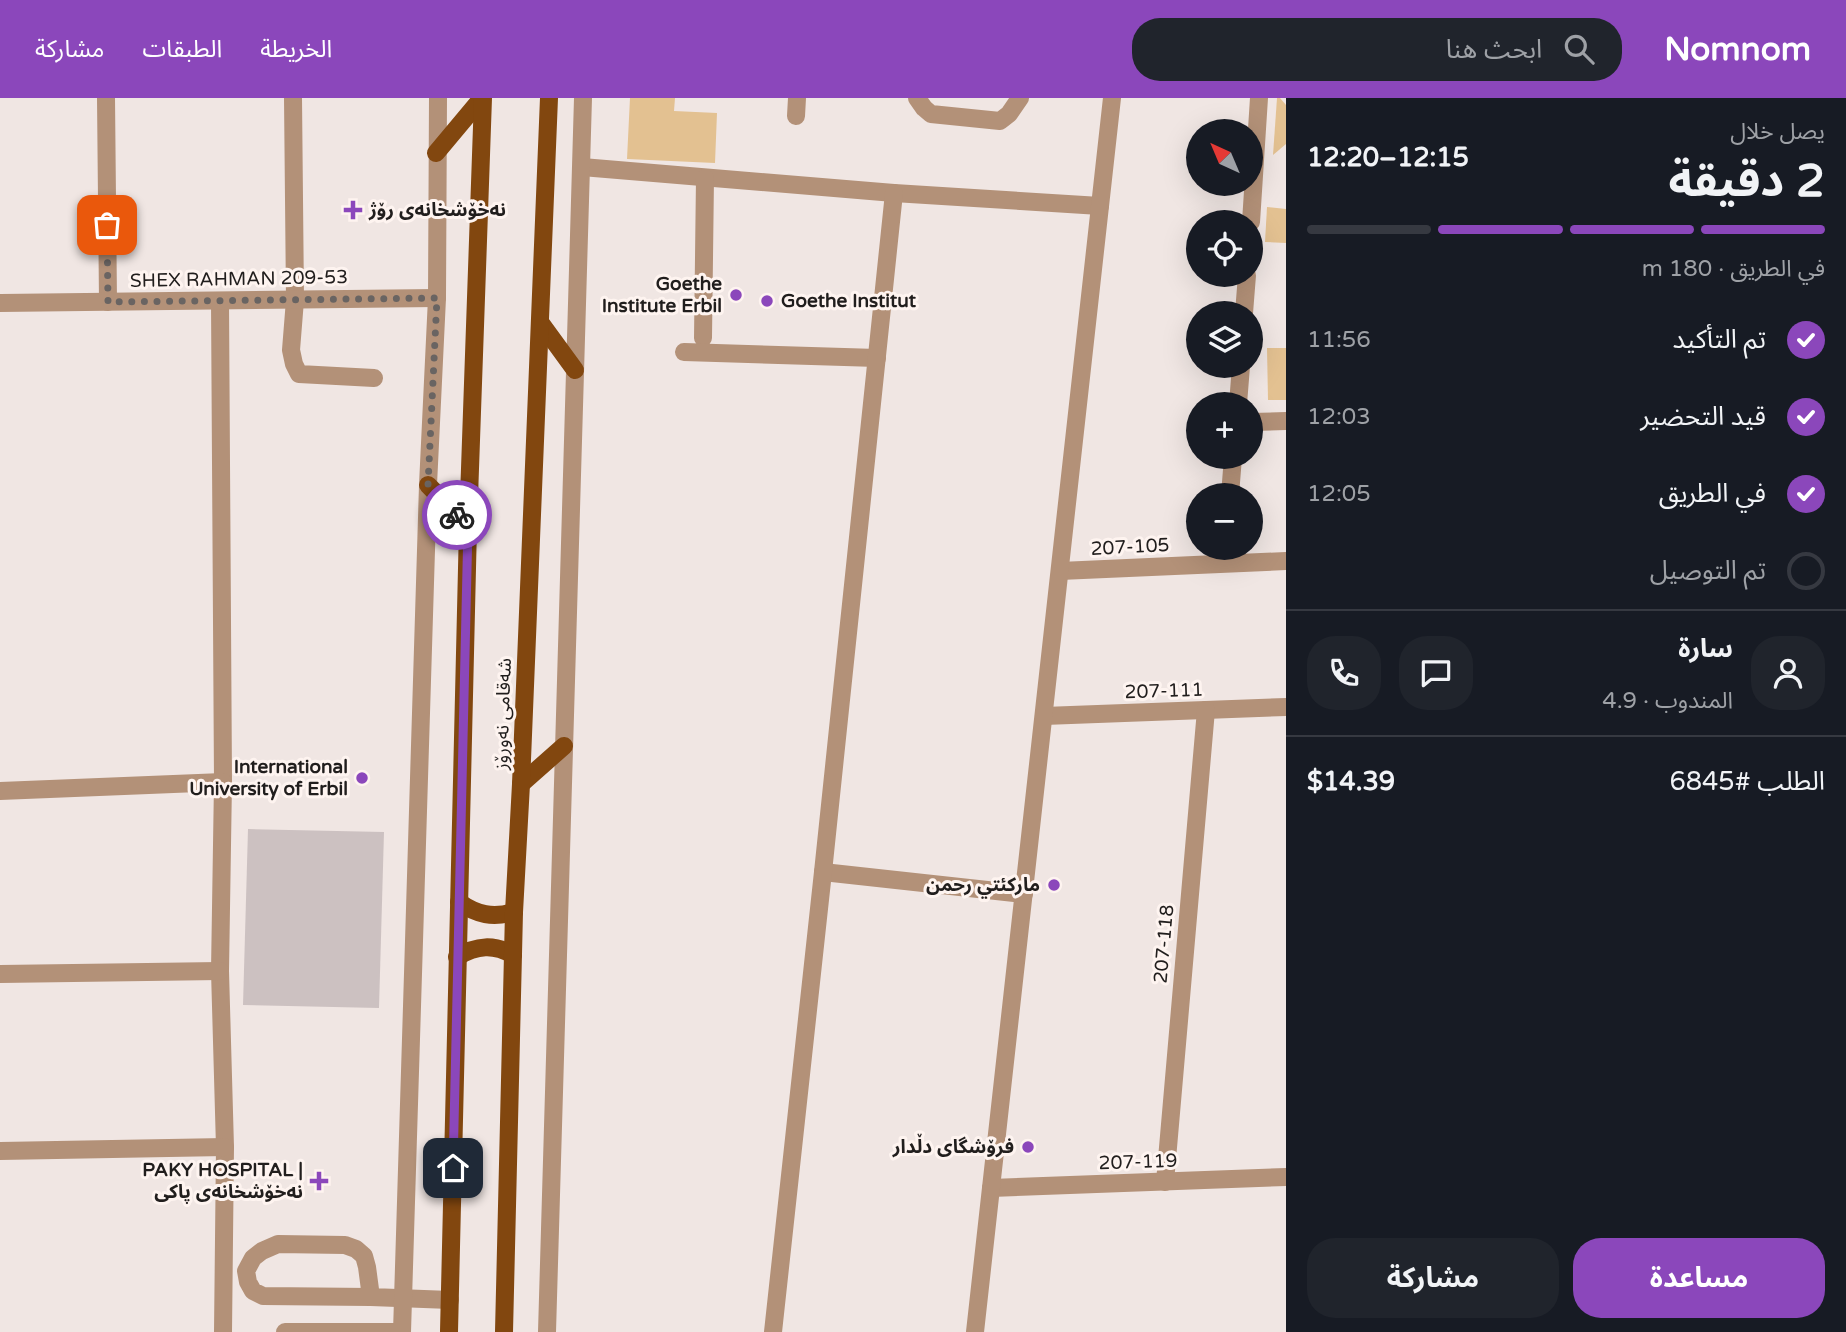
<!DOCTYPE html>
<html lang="ar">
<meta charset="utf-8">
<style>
body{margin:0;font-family:"Varela Round","Noto Sans Arabic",sans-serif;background:#20242c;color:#f1f3f6;direction:rtl;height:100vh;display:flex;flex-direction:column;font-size:26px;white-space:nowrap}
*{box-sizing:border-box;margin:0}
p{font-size:23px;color:#9ea1a6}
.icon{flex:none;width:38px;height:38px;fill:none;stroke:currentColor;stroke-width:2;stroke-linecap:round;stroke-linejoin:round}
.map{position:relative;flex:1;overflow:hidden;direction:ltr}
.sheet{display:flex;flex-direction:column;background:#171b24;width:560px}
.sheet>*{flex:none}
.needle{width:46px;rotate:316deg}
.fabs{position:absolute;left:1186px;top:21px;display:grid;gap:14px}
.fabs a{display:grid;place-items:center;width:77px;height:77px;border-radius:50%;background:#171b24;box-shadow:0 7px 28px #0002;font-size:35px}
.pin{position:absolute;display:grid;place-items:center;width:60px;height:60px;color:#fff;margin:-30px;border-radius:14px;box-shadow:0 4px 10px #0006}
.courier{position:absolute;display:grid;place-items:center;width:70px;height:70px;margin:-35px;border:5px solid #8b47bb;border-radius:50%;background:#fff;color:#222;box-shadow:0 2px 9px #0007}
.head em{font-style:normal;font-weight:700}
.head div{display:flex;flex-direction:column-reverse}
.head{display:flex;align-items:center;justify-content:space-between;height:119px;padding:0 21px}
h1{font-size:46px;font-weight:700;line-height:52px}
.bar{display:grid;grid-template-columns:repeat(4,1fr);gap:10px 7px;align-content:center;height:84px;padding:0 21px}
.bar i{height:9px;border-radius:5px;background:#363941}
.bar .current{background:#8b47bb}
.bar p{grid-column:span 4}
.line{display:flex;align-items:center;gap:18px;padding:0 21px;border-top:2px solid #363941}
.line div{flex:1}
.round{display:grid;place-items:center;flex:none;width:74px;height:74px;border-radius:28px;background:#20242c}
ol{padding:0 21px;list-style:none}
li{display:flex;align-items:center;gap:21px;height:77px}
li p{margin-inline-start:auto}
li .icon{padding:7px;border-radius:50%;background:#8b47bb;color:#fff;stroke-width:4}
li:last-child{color:#9ea1a6}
li i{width:38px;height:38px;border:4px solid #363941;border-radius:50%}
.primary-button{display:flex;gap:14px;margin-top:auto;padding:14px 21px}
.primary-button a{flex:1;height:80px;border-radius:28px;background:#8b47bb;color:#fff;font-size:28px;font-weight:700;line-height:80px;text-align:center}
.primary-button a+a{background:#20242c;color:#f1f3f6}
header{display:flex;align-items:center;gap:42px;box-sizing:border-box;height:98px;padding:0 35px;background:#8b47bb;color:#fff}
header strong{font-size:33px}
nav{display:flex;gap:38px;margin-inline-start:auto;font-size:24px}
.search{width:490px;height:63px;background:#20242c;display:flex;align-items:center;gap:18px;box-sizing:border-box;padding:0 24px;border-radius:28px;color:#9ea1a6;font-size:26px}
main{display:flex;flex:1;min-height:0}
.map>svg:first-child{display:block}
</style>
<header>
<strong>Nomnom</strong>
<div class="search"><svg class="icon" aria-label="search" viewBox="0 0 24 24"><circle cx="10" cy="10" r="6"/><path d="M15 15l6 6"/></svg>ابحث هنا</div>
<nav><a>الخريطة</a><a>الطبقات</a><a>مشاركة</a></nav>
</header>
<main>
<section class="sheet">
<div class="head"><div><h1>2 دقيقة</h1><p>يصل خلال</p></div><em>12:15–12:20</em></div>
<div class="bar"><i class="current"></i><i class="current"></i><i class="current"></i><i></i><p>في الطريق · 180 m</p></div>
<ol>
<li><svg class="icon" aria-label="check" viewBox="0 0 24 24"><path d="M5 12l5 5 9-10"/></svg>تم التأكيد<p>11:56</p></li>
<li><svg class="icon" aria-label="check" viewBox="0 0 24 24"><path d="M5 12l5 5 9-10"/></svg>قيد التحضير<p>12:03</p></li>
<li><svg class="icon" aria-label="check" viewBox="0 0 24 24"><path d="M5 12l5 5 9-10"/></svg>في الطريق<p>12:05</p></li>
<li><i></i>تم التوصيل</li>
</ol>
<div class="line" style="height:126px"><a class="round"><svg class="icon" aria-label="person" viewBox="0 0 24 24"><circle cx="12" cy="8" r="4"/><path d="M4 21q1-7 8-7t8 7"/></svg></a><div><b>سارة</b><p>المندوب · 4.9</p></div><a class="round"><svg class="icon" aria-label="chat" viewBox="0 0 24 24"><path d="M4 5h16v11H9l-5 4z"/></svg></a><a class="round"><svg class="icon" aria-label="phone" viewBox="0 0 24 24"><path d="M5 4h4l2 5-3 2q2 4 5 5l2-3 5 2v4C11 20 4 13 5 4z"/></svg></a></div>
<div class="line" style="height:91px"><div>الطلب #6845</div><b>$14.39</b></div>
<div class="primary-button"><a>مساعدة</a><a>مشاركة</a></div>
</section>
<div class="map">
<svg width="1286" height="1234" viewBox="0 0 1286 1234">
<rect width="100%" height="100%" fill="#f0e6e3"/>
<g fill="#e3c191">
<path d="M630,0H675L674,13L717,15L715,65L627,61Z"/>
<path d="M1277,0H1280L1286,7V46L1273,57Z"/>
<path d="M1267,109L1286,111V145L1265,144Z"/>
<path d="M1267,250H1286V302H1268Z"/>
</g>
<path fill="#ccc1c1" d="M248,731L384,734L379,910L243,907Z"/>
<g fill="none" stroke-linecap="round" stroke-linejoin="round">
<g stroke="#b39178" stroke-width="18">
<path d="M106,0L108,204"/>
<path d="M293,0L295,202L291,252L294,266L299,276L374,280"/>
<path d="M917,0L924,10L931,16L1000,23L1009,16L1020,0"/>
<path d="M796,18L797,0"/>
<path d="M582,69L894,95L1100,108"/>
<path d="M1251,124L1259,0"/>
<path d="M220,203L223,684L220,873L225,1049L223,1234"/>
<path d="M0,205L437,200"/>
<path d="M1244,215L1247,177"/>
<path d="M703,240L705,80"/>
<path d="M684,254L877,260"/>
<path d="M1238,306L1241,268"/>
<path d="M1251,324L1286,323"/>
<path d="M1230,397L1233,359"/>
<path d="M1060,473L1286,463"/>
<path d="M1044,618L1286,609"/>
<path d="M0,693L223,684"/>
<path d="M823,774L1024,796"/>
<path d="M0,876L220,873"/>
<path d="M0,1053L225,1049"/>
<path d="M1165,1084L1206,612"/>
<path d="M991,1090L1286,1079"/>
<path d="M371,1199L367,1169L364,1158L356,1151L345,1147L278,1146L262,1153L253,1160L246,1173L248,1184L253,1193L263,1198L371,1199L450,1202"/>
<path d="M285,1234H402L428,387L437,200L438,0"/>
<path d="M547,1234L583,0"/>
<path d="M773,1234L823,774L894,95"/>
<path d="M975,1234L1112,0"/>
</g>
<g stroke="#82470f" stroke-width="18">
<path d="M436,55L482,0"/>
<path d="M540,224L575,272"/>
<path d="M428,387L468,428"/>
<path d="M521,686L564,648"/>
<path d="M459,804C477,817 493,820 514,814"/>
<path d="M457,859C477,847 494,846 513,857"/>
<path d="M449,1234L468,428L483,0"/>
<path d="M504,1234L514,814L521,686L549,0"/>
</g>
</g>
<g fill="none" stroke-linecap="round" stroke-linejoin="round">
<path stroke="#696462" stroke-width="7" stroke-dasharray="0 12.6" d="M107,127L108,204L437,200L428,387L457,417"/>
<path stroke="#8b47bb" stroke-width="9" d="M453,1070L468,428L457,417"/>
</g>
<g fill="#8b47bb" stroke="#fef4f0" stroke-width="2.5">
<path d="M349.5 101.5h7v7h7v7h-7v7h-7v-7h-7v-7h7z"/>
<circle cx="736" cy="197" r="7"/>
<circle cx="767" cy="203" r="7"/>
<circle cx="362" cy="680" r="7"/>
<circle cx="1054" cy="787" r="7"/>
<circle cx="1028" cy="1049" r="7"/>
<path d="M315.5 1072.5h7v7h7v7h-7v7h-7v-7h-7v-7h7z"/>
</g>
<g text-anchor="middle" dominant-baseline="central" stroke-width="6" stroke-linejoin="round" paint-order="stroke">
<g font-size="19" font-weight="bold" fill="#211e1d" stroke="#fef4f0" text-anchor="end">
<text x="369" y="112" text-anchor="start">نەخۆشخانەی رۆژ</text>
<text x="722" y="186">Goethe<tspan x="722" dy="22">Institute Erbil</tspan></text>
<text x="781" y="203" text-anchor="start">Goethe Institut</text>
<text x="348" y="669">International<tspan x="348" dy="22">University of Erbil</tspan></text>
<text x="1040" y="787">ماركئتي رحمن</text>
<text x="1014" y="1049">فرۆشگای دڵدار</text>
<text x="303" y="1072">PAKY HOSPITAL |<tspan x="303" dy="22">نەخۆشخانەی پاکی</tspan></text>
</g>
<g font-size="19" fill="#211e1d" stroke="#fef4f0">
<text transform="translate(239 181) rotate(-1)">SHEX RAHMAN 209-53</text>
<text transform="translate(1130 449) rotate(-3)">207-105</text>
<text transform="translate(1164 593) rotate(-2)">207-111</text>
<text transform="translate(503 616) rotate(-88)">شەقامی نەورۆز</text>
<text transform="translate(1164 846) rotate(-85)">207-118</text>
<text transform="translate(1138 1064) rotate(-2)">207-119</text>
</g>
</g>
</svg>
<div class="fabs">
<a><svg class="needle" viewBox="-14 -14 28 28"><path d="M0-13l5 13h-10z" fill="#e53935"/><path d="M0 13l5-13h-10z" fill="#9ea1a6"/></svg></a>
<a><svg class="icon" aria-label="locate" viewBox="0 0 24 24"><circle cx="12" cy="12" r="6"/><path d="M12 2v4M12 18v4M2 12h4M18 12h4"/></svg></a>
<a><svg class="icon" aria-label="layers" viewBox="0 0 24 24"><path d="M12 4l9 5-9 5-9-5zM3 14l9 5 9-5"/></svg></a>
<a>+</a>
<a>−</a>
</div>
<div class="pin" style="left:107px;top:127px;background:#ea580c"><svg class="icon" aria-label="bag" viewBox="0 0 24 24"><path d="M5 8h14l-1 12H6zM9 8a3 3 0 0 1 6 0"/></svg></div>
<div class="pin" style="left:453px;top:1070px;background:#1f2937"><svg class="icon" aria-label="home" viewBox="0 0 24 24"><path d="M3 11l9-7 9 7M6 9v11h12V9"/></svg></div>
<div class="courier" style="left:457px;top:417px"><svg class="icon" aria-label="bike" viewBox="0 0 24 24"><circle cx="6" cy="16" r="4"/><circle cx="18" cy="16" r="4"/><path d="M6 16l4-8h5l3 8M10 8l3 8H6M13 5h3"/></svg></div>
</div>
</main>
